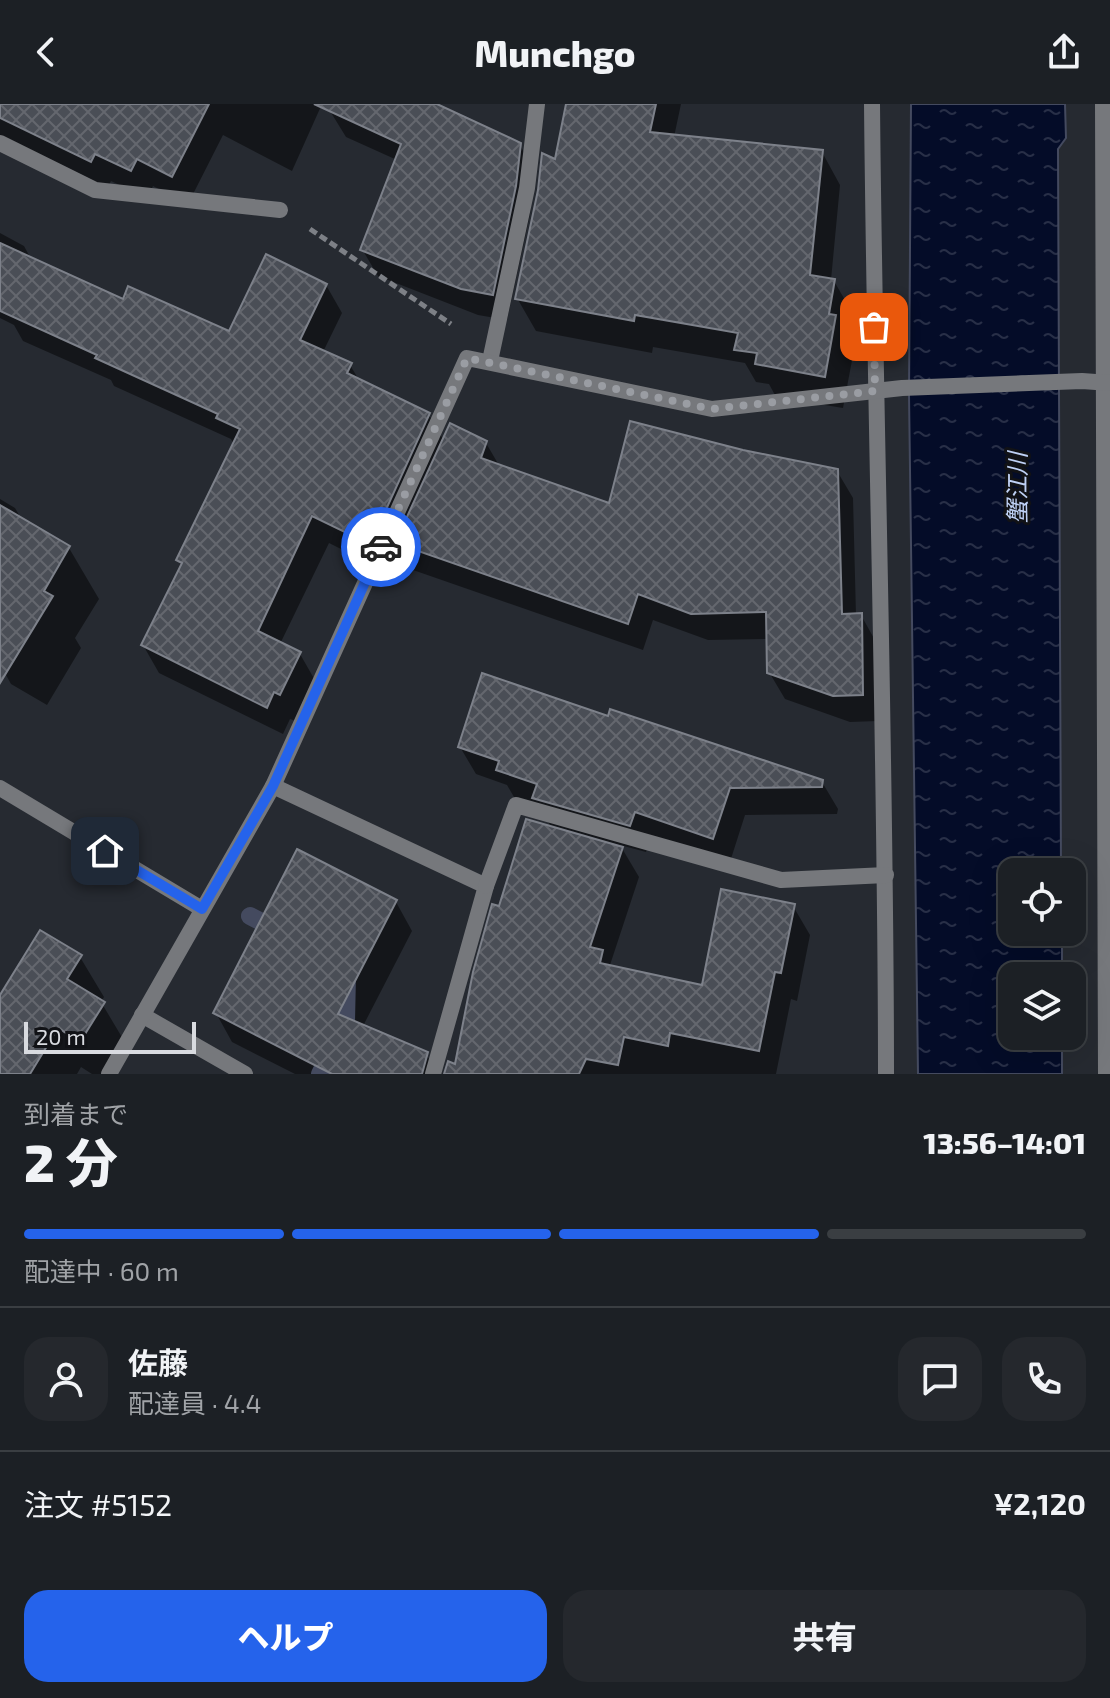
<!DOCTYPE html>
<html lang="ja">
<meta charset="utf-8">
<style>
body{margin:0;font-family:"Exo 2","Noto Sans JP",sans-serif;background:#25282d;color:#f1f3f6;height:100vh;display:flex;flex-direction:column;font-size:30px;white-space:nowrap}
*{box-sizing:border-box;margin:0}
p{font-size:26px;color:#a0a3a7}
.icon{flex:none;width:44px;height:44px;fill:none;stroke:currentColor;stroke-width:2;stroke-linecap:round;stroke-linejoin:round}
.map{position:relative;height:970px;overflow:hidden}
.details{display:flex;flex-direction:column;background:#1c2025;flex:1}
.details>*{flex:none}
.buttons{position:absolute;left:998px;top:754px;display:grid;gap:16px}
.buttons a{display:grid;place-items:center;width:88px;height:88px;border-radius:16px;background:#1c2025;box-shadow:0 8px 32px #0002,0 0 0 2px #3a3e42;font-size:40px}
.scale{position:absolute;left:24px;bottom:20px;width:172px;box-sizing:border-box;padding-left:8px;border:4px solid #d9dbe0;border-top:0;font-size:22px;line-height:28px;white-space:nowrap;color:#d9dbe0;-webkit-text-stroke:6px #111216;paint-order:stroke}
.pin{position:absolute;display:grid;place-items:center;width:68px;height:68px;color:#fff;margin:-34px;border-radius:16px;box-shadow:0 4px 12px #0006}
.courier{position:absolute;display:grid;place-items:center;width:80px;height:80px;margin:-40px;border:6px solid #2563eb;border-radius:50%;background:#fff;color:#222;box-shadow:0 2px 10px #0007}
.summary em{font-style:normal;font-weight:800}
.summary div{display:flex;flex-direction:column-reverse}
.summary{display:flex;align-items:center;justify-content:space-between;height:136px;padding:0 24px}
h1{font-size:52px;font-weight:800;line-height:60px}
.bar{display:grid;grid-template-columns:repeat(4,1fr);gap:12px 8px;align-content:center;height:96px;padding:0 24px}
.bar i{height:10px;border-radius:6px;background:#3a3e42}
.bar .on{background:#2563eb}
.bar p{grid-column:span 4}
.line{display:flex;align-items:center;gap:20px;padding:0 24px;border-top:2px solid #3a3e42}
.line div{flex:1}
.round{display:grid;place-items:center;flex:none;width:84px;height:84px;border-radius:24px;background:#25282d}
.primary-button{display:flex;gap:16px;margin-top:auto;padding:16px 24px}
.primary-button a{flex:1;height:92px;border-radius:24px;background:#2563eb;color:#fff;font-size:32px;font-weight:800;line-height:92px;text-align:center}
.primary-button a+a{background:#25282d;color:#f1f3f6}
header{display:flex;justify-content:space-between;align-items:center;height:104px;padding:0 24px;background:#1c2025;font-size:36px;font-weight:800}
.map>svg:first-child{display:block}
</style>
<header><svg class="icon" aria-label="back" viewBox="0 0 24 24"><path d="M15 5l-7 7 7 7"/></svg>Munchgo<svg class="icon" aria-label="share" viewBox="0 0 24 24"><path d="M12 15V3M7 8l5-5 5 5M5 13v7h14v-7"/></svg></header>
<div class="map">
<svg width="1110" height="970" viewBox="0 0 1110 970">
<defs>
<pattern id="water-ripples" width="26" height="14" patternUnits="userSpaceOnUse" patternTransform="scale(2)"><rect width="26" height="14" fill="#040c28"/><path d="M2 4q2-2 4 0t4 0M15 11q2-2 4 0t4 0" fill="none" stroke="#282f47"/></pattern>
<pattern id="building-cross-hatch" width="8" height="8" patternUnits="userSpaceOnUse" patternTransform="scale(2)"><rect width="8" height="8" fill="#4a4e56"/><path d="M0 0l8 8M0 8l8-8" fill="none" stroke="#64676e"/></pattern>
</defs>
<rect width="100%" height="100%" fill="#262a31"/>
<path fill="url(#water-ripples)" stroke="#444a5f" stroke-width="2" d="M911,0H1065L1066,34L1058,45L1061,768H1012V828H1062V872H1012V932H1062V970H918L909,290Z"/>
<g fill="#0007">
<path d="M0,0H322L292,67L223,31L188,100L153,82L147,94L111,77L107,85L0,33Z"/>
<path d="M333,0H433L520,41L535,68L530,110L507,216L478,211L378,172L362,145L397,56L346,33L330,7Z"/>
<path d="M568,0H681L674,33L822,48L840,81L831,176L834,177L853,210L848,236L854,246L843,304L776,293L769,280L756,278L745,259L653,243L652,249L536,227L517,194L556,58Z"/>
<path d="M0,129L24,142L31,155L124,197L230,230L326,181L342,209L323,248L350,261L359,276L429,311L444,337L486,339L500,363L610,401L743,348L837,367L853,394L856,511H861L876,538L878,617L850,618L785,595L769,568L768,535L708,536L653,516L643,546L413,466L398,441L390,459L374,454L371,460L329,439L280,540L300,550L316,578L296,617L290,615L283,630L159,569L143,541L182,463L178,456L234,341L231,335L114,282L111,276L23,237L14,221L0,214Z"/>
<path d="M0,395L15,404L22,416L69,444L99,495L75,534L81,544L47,601L11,580L0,560Z"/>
<path d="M609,614L822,678L838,705L837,710L745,711L729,761L651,734L646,748L620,741L639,773L610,861L611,863L704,883L793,802L810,831L797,897L791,895L776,970H446L457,963L500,805L552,725L539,701L514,693L507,681L476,670L460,643Z"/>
<path d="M396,798L412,827L363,922L426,950L438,970H295L232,938L216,909Z"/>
<path d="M80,853L104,893L101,898L126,940L108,970H92L81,963L77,970H0V895Z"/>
</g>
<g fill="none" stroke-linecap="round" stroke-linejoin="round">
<g stroke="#444a5f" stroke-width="18">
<path d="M250,812L279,827"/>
<path d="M320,970L346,918L347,871"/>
</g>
</g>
<g fill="url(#building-cross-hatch)" stroke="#7d818a" stroke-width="2">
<path d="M0,0H209L172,73L137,55L131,67L95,50L91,58L0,14Z"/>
<path d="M314,0H437L521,39L516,82L493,191L461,185L360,146L401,40Z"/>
<path d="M566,0H656L650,28L823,46L810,171L835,175L829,210L836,211L825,273L755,260L757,249L734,246L738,229L635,211L634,217L515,195L538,86L542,49L555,55Z"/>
<path d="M0,139L123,195L128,182L229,227L266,150L327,180L300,236L352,259L347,269L430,309L374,432L358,427L355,433L312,412L258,527L301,548L280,591L274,588L267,604L141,541L182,459L176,456L240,325L216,314L218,310L95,254L97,251L0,207Z"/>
<path d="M630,317L743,346L838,365L842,510L862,509L863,591L833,592L767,569L766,508L691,510L638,490L628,520L395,439L450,319L487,337L481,354L609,399Z"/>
<path d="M0,401L70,442L44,487L53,492L0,579Z"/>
<path d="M482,569L608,612L610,605L823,676L822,683L730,684L713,735L635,708L630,722L532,694L537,680L496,666L499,657L458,643Z"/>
<path d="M526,715L623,743L590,843L603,846L600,859L702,881L721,785L795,800L781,869L775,868L759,947L670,929L668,942L624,933L618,961L586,955L579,970H444L448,957L455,960L473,868L492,800L499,802Z"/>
<path d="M297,745L397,796L338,910L428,948L422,970H332L213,909Z"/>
<path d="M40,826L82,851L67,875L105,898L80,938L58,924L30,970H0V891Z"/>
</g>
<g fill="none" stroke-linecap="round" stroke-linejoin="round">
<path stroke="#7d8086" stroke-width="5" stroke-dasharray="8 4" stroke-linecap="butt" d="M310,125L451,220"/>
<g stroke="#76787c" stroke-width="16">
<path d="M872,0C875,323 886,647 886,970"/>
<path d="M1103,0L1106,970"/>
<path d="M0,39L95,86L280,106"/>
<path d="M490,257L527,84L537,0"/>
<path d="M273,682L486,782L433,970"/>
<path d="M0,684L202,805"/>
<path d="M486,782L516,701L781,776L886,771"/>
<path d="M142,911L245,970"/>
<path d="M109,970L273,682L467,254L712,305L902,284L1082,277L1110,279"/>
</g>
</g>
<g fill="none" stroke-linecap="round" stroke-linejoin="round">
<path stroke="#9a9da3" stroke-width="8" stroke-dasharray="0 14.4" d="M381,443L467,254L712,305L875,287L874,223"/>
<path stroke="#2563eb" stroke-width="10" d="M105,747L202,805L273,682L381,443"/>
</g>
<g text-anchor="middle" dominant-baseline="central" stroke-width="6" stroke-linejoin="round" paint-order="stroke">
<g font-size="24" font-style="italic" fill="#bfd1f5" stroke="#111216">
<text transform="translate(1016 384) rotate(-90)">蟹江川</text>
</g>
</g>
</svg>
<div class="buttons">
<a><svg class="icon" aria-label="locate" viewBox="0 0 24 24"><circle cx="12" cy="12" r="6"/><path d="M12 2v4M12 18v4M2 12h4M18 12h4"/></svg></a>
<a><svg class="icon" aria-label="layers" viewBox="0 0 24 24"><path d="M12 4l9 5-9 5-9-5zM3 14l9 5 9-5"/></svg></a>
</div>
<div class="scale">20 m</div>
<div class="pin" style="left:874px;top:223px;background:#ea580c"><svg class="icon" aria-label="bag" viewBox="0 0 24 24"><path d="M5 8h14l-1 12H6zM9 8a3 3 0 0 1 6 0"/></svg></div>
<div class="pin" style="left:105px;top:747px;background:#1f2937"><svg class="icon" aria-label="home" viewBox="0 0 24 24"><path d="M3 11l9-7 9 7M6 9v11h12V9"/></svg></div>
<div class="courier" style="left:381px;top:443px"><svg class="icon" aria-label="car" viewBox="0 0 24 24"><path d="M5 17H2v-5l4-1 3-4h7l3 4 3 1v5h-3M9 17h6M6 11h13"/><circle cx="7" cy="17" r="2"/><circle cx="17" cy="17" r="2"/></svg></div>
</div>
<section class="details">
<div class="summary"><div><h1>2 分</h1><p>到着まで</p></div><em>13:56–14:01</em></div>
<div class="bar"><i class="on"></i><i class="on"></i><i class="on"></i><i></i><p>配達中 · 60 m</p></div>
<div class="line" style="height:144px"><a class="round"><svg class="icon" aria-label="person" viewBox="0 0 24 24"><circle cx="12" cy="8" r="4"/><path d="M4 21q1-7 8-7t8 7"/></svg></a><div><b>佐藤</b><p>配達員 · 4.4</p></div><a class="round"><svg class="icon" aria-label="chat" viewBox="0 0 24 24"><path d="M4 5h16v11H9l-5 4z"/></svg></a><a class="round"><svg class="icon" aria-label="phone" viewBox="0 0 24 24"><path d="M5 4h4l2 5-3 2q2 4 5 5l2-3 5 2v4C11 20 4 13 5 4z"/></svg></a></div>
<div class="line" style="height:104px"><div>注文 #5152</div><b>¥2,120</b></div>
<div class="primary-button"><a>ヘルプ</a><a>共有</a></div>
</section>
